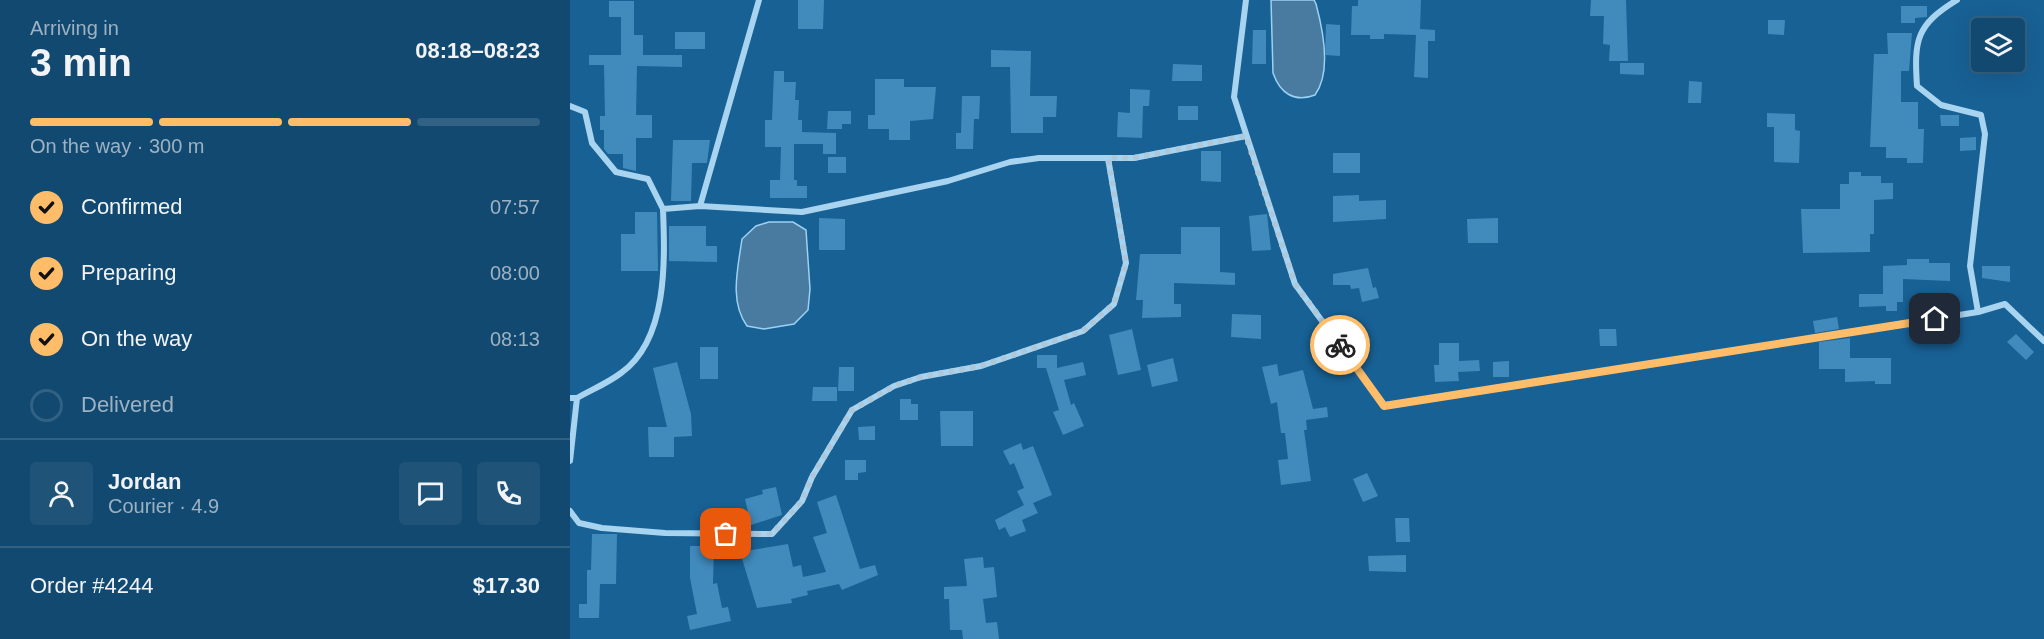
<!DOCTYPE html>
<meta charset="utf-8">
<style>
body{margin:0;font-family:Helvetica,sans-serif;background:#1f5378;color:#f1f3f6;height:100vh;display:flex;flex-direction:column;font-size:22px;white-space:nowrap}
*{box-sizing:border-box;margin:0}
p{font-size:20px;color:#9cb2c3}
.icon{flex:none;width:33px;height:33px;fill:none;stroke:currentColor;stroke-width:2;stroke-linecap:round;stroke-linejoin:round}
.map{position:relative;flex:1;overflow:hidden}
.sheet{display:flex;flex-direction:column;background:#124970;width:570px}
.sheet>*{flex:none}
.fabs{position:absolute;left:1401px;top:18px;display:grid;gap:12px}
.fabs a{display:grid;place-items:center;width:54px;height:54px;border-radius:6px;background:#124970;box-shadow:0 6px 24px #0002,0 0 0 2px #316183;font-size:30px}
.pin{position:absolute;display:grid;place-items:center;width:51px;height:51px;color:#fff;margin:-26px;border-radius:12px;box-shadow:0 3px 9px #0006}
.courier{position:absolute;display:grid;place-items:center;width:60px;height:60px;margin:-30px;border:4px solid #ffbd69;border-radius:50%;background:#fff;color:#222;box-shadow:0 2px 8px #0007}
.headline em{font-style:normal;font-weight:800}
.headline div{display:flex;flex-direction:column-reverse}
.headline{display:flex;align-items:center;justify-content:space-between;height:102px;padding:0 30px}
h1{font-size:39px;font-weight:800;line-height:45px}
.bar{display:grid;grid-template-columns:repeat(4,1fr);gap:9px 6px;align-content:center;height:72px;padding:0 30px}
.bar i{height:8px;border-radius:4px;background:#316183}
.bar .on{background:#ffbd69}
.bar p{grid-column:span 4}
.line{display:flex;align-items:center;gap:15px;padding:0 30px;border-top:2px solid #316183}
.line div{flex:1}
.round{display:grid;place-items:center;flex:none;width:63px;height:63px;border-radius:6px;background:#1f5378}
ol{padding:0 30px;list-style:none}
li{display:flex;align-items:center;gap:18px;height:66px}
li p{margin-inline-start:auto}
li .icon{padding:6px;border-radius:50%;background:#ffbd69;color:#111;stroke-width:4}
li:last-child{color:#9cb2c3}
li i{width:33px;height:33px;border:3px solid #316183;border-radius:50%}
main{display:flex;flex:1;min-height:0}
.map>svg:first-child{display:block}
</style>
<main>
<section class="sheet">
<div class="headline"><div><h1>3 min</h1><p>Arriving in</p></div><em>08:18–08:23</em></div>
<div class="bar"><i class="on"></i><i class="on"></i><i class="on"></i><i></i><p>On the way · 300 m</p></div>
<ol>
<li><svg class="icon" aria-label="check" viewBox="0 0 24 24"><path d="M5 12l5 5 9-10"/></svg>Confirmed<p>07:57</p></li>
<li><svg class="icon" aria-label="check" viewBox="0 0 24 24"><path d="M5 12l5 5 9-10"/></svg>Preparing<p>08:00</p></li>
<li><svg class="icon" aria-label="check" viewBox="0 0 24 24"><path d="M5 12l5 5 9-10"/></svg>On the way<p>08:13</p></li>
<li><i></i>Delivered</li>
</ol>
<div class="line" style="height:108px"><a class="round"><svg class="icon" aria-label="person" viewBox="0 0 24 24"><circle cx="12" cy="8" r="4"/><path d="M4 21q1-7 8-7t8 7"/></svg></a><div><b>Jordan</b><p>Courier · 4.9</p></div><a class="round"><svg class="icon" aria-label="chat" viewBox="0 0 24 24"><path d="M4 5h16v11H9l-5 4z"/></svg></a><a class="round"><svg class="icon" aria-label="phone" viewBox="0 0 24 24"><path d="M5 4h4l2 5-3 2q2 4 5 5l2-3 5 2v4C11 20 4 13 5 4z"/></svg></a></div>
<div class="line" style="height:78px"><div>Order #4244</div><b>$17.30</b></div>
</section>
<div class="map">
<svg width="1474" height="639" viewBox="0 0 1474 639">
<rect width="100%" height="100%" fill="#186195"/>
<g fill="#487b9f" stroke="#9cd1f3" stroke-width="1.5">
<path d="M701,0H744L746,4C753,30 762,72 745,95C724,103 710,93 703,73Z"/>
<path d="M199,222H223L236,230L240,289L238,310L224,324L194,329L177,326C159,301 168,268 172,239L186,226Z"/>
</g>
<g fill="#418abc">
<path d="M228,0H254L253,29H228Z"/>
<path d="M788,0H851L850,29L865,30V41H858V78L844,77L846,35L814,34V39H800V35H781L782,6H788Z"/>
<path d="M1021,0H1056L1058,61H1039L1040,45L1033,44L1034,16H1020Z"/>
<path d="M39,1H64V35H73V55H112V67L67,66L66,115H82V138H66V171L53,168V154H38L34,149V130H30V116H35L34,65H19V55H51V17H39Z"/>
<path d="M1331,6H1357V17L1345,18V23H1331Z"/>
<path d="M1198,20H1215L1214,35L1198,34Z"/>
<path d="M756,24L770,25V56L755,55Z"/>
<path d="M683,30H696V64H682Z"/>
<rect x="105" y="32" width="30" height="17"/>
<path d="M1317,33H1342L1339,71H1331V102H1348V129H1354L1353,163H1337V158H1316V147H1300L1304,54H1318Z"/>
<path d="M421,50L461,51L460,96H487L486,117H473V133H441L440,67H421Z"/>
<path d="M1050,63H1074V75L1050,74Z"/>
<path d="M603,64L632,65V81H602Z"/>
<path d="M204,71H214V82H226L225,100H229L228,120H232V132L266,133V154H253V144H224V180H227V186H237V198H200V180H210L211,147H195V120H202Z"/>
<path d="M305,79H334V87H366L363,119L340,121V140H319V129H298V115H305Z"/>
<path d="M1119,81L1132,82L1131,103H1118Z"/>
<path d="M560,89L580,90L579,106H573L572,138L547,137L548,112L560,113Z"/>
<path d="M392,96H410L409,119H404L403,149H386V133H391Z"/>
<rect x="608" y="106" width="20" height="14"/>
<path d="M258,111H281V124H272V129H257Z"/>
<path d="M1197,113L1225,114V130L1230,131L1229,163L1204,162V127H1197Z"/>
<path d="M1370,115H1389V126H1371Z"/>
<path d="M1406,137V150L1390,151V138Z"/>
<path d="M103,140H140L137,163H122L121,201H101Z"/>
<path d="M631,151H651V182L631,181Z"/>
<rect x="763" y="153" width="27" height="20"/>
<rect x="258" y="157" width="18" height="16"/>
<path d="M1279,172H1291V176H1311V183H1323V199L1304,200V234H1300V252L1233,253L1231,209H1270V184H1279Z"/>
<path d="M789,195V201L816,200V219L763,222V196Z"/>
<path d="M65,212H87L88,271H51V234H65Z"/>
<path d="M697,214L701,250L682,251L679,216Z"/>
<path d="M249,218L275,219V250H249Z"/>
<path d="M928,218V243H898L897,219Z"/>
<path d="M99,226H136V246H147V262L99,261Z"/>
<path d="M611,227H650V272L665,273V285L604,283V304H611V317L572,318L573,300H566L570,254H611Z"/>
<path d="M1337,259H1359V263H1380V281L1333,279V302H1327V311H1316V306L1289,307V294H1313V266L1337,265Z"/>
<path d="M1412,266H1440V282L1412,278Z"/>
<path d="M798,268L803,288L806,287L809,298L792,302L789,288L781,289L780,285H763V274Z"/>
<path d="M662,314L691,315V339L661,337Z"/>
<path d="M1267,317L1269,329L1245,333L1243,321Z"/>
<path d="M562,329L571,370L548,375L539,335Z"/>
<path d="M1029,329H1046L1047,346H1030Z"/>
<path d="M1446,334L1464,352L1456,360L1437,342Z"/>
<path d="M1280,338V358H1321V384H1305V381L1275,382V369H1249V342Z"/>
<path d="M869,343H889V361L909,360L910,371L888,372L889,381L865,382L864,365H869Z"/>
<rect x="130" y="347" width="18" height="32"/>
<path d="M467,355H487V368L513,362L516,375L494,380L501,405L504,403L514,426L493,435L483,412L489,410L476,368H467Z"/>
<path d="M603,358L608,381L582,387L577,365Z"/>
<path d="M939,361V377H923V362Z"/>
<path d="M107,362L121,414L122,436L104,437V457H79L78,427H97L83,368Z"/>
<path d="M707,364L709,376L733,370L743,409L757,407L758,417L736,420L737,430H734L741,481L711,485L708,460L718,459L715,433H711L707,402L701,404L692,367Z"/>
<path d="M269,367H284V391H268Z"/>
<path d="M243,387H267V401H242Z"/>
<path d="M330,399H341V404H348V420H330Z"/>
<path d="M370,411H403V446H371Z"/>
<path d="M305,426V440H289L288,427Z"/>
<path d="M451,443L453,450L463,446L482,495L463,503L468,513L452,520L456,531L440,537L435,527L429,530L425,520L454,505L447,491L454,488L444,463L440,465L433,451Z"/>
<path d="M275,460H296V472L288,473V480H275Z"/>
<path d="M797,473L808,496L793,502L783,479Z"/>
<path d="M206,487L212,515L181,525L175,499L193,494L192,490Z"/>
<path d="M266,495L290,569L305,565L308,575L272,590L269,584L237,591L238,595L221,599L222,603L187,608L170,552L218,544L223,567L231,565L233,577L256,572L243,537L257,533L247,502Z"/>
<path d="M825,518H839L840,542H826Z"/>
<path d="M22,534H47L46,584H30L29,618H9V604H17V570H21Z"/>
<path d="M120,546H144L143,584L147,583L152,608L158,607L161,621L120,630L117,616L127,614L120,578Z"/>
<path d="M836,555V572L799,571L798,556Z"/>
<path d="M413,557L414,568L424,567L427,597L413,599L416,623L427,622L429,639H393L392,630H380L379,599H374V587L397,586L394,559Z"/>
</g>
<g fill="none" stroke-linecap="round" stroke-linejoin="round">
<g stroke="#a9d4f0" stroke-width="6">
<path d="M676,0L664,97L725,284L814,406L1408,312L1435,304L1474,341"/>
<path d="M1387,0C1346,25 1344,40 1347,86L1371,105L1411,115L1415,134L1400,266L1408,312"/>
<path d="M0,106L15,112L22,143L46,172L78,179L93,209"/>
<path d="M130,206L189,0"/>
<path d="M0,398H7C21,390 38,383 51,373C98,340 95,260 93,209L130,206L232,212L378,181L440,162L469,158H564L676,136"/>
<path d="M0,461L7,398"/>
<path d="M0,511L9,523L32,528L95,533L202,534L232,501L242,477L282,410L324,386L351,377L411,366L513,331L544,304L556,263L538,158"/>
</g>
</g>
<g fill="none" stroke-linecap="round" stroke-linejoin="round">
<path stroke="#aec8da" stroke-width="6" stroke-dasharray="0 10.8" d="M156,534H202L232,501L242,477L282,410L324,386L351,377L411,366L513,331L544,304L556,263L538,158H564L676,136L725,284L770,345"/>
<path stroke="#ffbd69" stroke-width="8" d="M770,345L814,406L1365,319"/>
</g>
</svg>
<div class="fabs">
<a><svg class="icon" aria-label="layers" viewBox="0 0 24 24"><path d="M12 4l9 5-9 5-9-5zM3 14l9 5 9-5"/></svg></a>
</div>
<div class="pin" style="left:156px;top:534px;background:#ea580c"><svg class="icon" aria-label="bag" viewBox="0 0 24 24"><path d="M5 8h14l-1 12H6zM9 8a3 3 0 0 1 6 0"/></svg></div>
<div class="pin" style="left:1365px;top:319px;background:#1f2937"><svg class="icon" aria-label="home" viewBox="0 0 24 24"><path d="M3 11l9-7 9 7M6 9v11h12V9"/></svg></div>
<div class="courier" style="left:770px;top:345px"><svg class="icon" aria-label="bike" viewBox="0 0 24 24"><circle cx="6" cy="16" r="4"/><circle cx="18" cy="16" r="4"/><path d="M6 16l4-8h5l3 8M10 8l3 8H6M13 5h3"/></svg></div>
</div>
</main>
